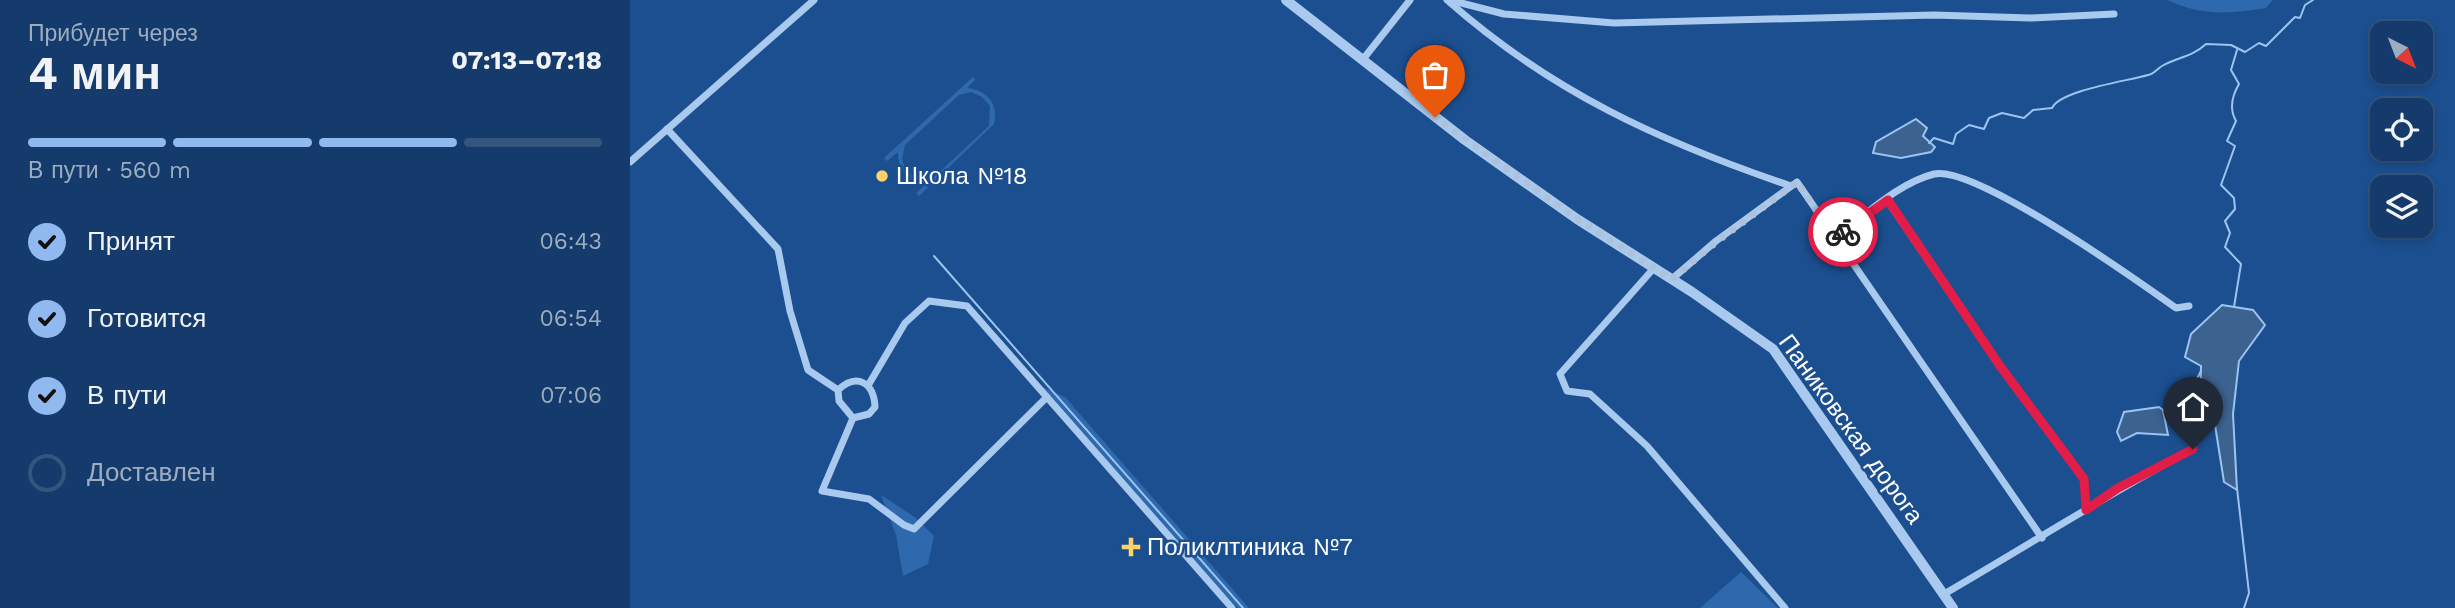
<!DOCTYPE html>
<html lang="ru">
<meta charset="utf-8">
<style>
body{margin:0;font-family:"Work Sans",sans-serif;background:#214673;color:#f1f3f6;height:100vh;display:flex;flex-direction:column;font-size:26px;white-space:nowrap}
*{box-sizing:border-box;margin:0}
p{font-size:23px;color:#9dadc1}
.icon{flex:none;width:38px;height:38px;fill:none;stroke:currentColor;stroke-width:2;stroke-linecap:round;stroke-linejoin:round}
.map{position:relative;flex:1;overflow:hidden}
.drawer{display:flex;flex-direction:column;background:#143b6b;width:630px}
.drawer>*{flex:none}
.needle{width:46px;rotate:138deg}
.controls{position:absolute;left:1740px;top:21px;display:grid;gap:14px}
.controls a{display:grid;place-items:center;width:63px;height:63px;border-radius:14px;background:#143b6b;box-shadow:0 4px 10px #0003,0 0 0 2px #33557e;font-size:35px}
.pin{position:absolute;display:grid;place-items:center;width:60px;height:60px;color:#fff;margin:-72px -30px;border-radius:50% 50% 50% 0;rotate:-45deg;box-shadow:0 0 7px #0007}
.pin .icon{rotate:45deg}
.courier{position:absolute;display:grid;place-items:center;width:70px;height:70px;margin:-35px;border:5px solid #e11d48;border-radius:50%;background:#fff;color:#222;box-shadow:0 2px 9px #0007}
.head em{font-style:normal;font-weight:700}
.head div{display:flex;flex-direction:column-reverse}
.head{display:flex;align-items:center;justify-content:space-between;height:119px;padding:0 28px}
h1{font-size:46px;font-weight:700;line-height:52px}
.bar{display:grid;grid-template-columns:repeat(4,1fr);gap:10px 7px;align-content:center;height:84px;padding:0 28px}
.bar i{height:9px;border-radius:5px;background:#33557e}
.bar .selected{background:#90b9f0}
.bar p{grid-column:span 4}
ol{padding:0 28px;list-style:none}
li{display:flex;align-items:center;gap:21px;height:77px}
li p{margin-inline-start:auto}
li .icon{padding:7px;border-radius:50%;background:#90b9f0;color:#111;stroke-width:4}
li:last-child{color:#9dadc1}
li i{width:38px;height:38px;border:4px solid #33557e;border-radius:50%}
main{display:flex;flex:1;min-height:0}
.map>svg:first-child{display:block}
</style>
<main>
<section class="drawer">
<div class="head"><div><h1>4 мин</h1><p>Прибудет через</p></div><em>07:13–07:18</em></div>
<div class="bar"><i class="selected"></i><i class="selected"></i><i class="selected"></i><i></i><p>В пути · 560 m</p></div>
<ol>
<li><svg class="icon" aria-label="check" viewBox="0 0 24 24"><path d="M5 12l5 5 9-10"/></svg>Принят<p>06:43</p></li>
<li><svg class="icon" aria-label="check" viewBox="0 0 24 24"><path d="M5 12l5 5 9-10"/></svg>Готовится<p>06:54</p></li>
<li><svg class="icon" aria-label="check" viewBox="0 0 24 24"><path d="M5 12l5 5 9-10"/></svg>В пути<p>07:06</p></li>
<li><i></i>Доставлен</li>
</ol>
</section>
<div class="map">
<svg width="1825" height="608" viewBox="0 0 1825 608">
<rect width="100%" height="100%" fill="#1b4f8f"/>
<g fill="#2e69ad" fill-rule="evenodd">
<path d="M1537,0H1643L1636,8C1599,14 1572,16 1537,0Z"/>
<path d="M343,77L345,80L337,88C357,90 369,104 364,124L289,196L286,193L297,183C278,182 268,170 268,152L257,161L254,158ZM341,92L352,97L360,106L359,126L304,177C288,182 276,175 272,159L275,145L329,95Z"/>
<path d="M413,387L435,397L619,608H608L581,581Z"/>
<path d="M251,495L286,518L304,536L298,564L273,576L266,535Z"/>
<path d="M1111,572L1148,608H1070Z"/>
</g>
<g fill="#3c6290" stroke="#9cc4f0" stroke-width="2">
<path d="M1286,119L1297,128L1293,136L1305,147L1301,152L1271,158L1243,153L1246,142Z"/>
<path d="M1592,305L1623,310L1635,325L1609,361L1603,414L1607,490L1594,482L1585,425L1570,412L1571,366L1555,357L1561,334Z"/>
<path d="M1529,407L1533,410L1538,435L1507,433L1491,441L1487,432L1494,412Z"/>
</g>
<g fill="none" stroke-linecap="round" stroke-linejoin="round">
<g stroke="#9cc4f0" stroke-width="2">
<path d="M1299,143L1304,138L1323,144L1326,134L1339,125L1354,129L1359,118L1372,113L1394,118L1403,110L1422,108C1430,90 1498,81 1518,75C1524,74 1527,69 1532,66C1548,57 1562,57 1576,44L1601,45L1615,52L1629,43L1636,46L1665,17L1670,18L1675,5L1683,0"/>
<path d="M304,256L613,608"/>
<path d="M1604,307L1611,264L1595,247L1600,233L1595,221L1605,209L1604,198L1591,185L1605,146L1597,141L1606,121C1599,109 1602,96 1609,84L1601,70L1607,50"/>
<path d="M1533,410L1555,402L1571,371"/>
<path d="M1607,488L1619,593L1614,608"/>
</g>
<g stroke="#a9c9ee" stroke-width="7">
<path d="M817,0C921,92 1031,142 1161,186"/>
<path d="M820,0L874,14L984,23L1304,15L1400,18L1484,14"/>
<path d="M734,58L780,0"/>
<path d="M37,129L148,249L160,311L178,370L208,390L209,401L223,418L239,414L245,407C244,383 227,372 208,390"/>
<path d="M0,162L184,0"/>
<path d="M1257,200L1370,366L1454,479L1456,510"/>
<path d="M1205,237C1235,216 1268,183 1304,174C1345,165 1508,281 1546,308L1559,306"/>
<path d="M1024,268L930,374L937,391L960,394L1017,446L1155,608"/>
<path d="M1042,279L1086,241L1167,182L1412,538"/>
<path d="M239,384L275,323L299,301L337,306L602,608"/>
<path d="M223,418L192,491L239,499L274,525L284,529L417,397"/>
<path d="M1314,594C1397,546 1478,494 1563,449"/>
</g>
<path stroke="#a9c9ee" stroke-width="10" d="M656,0L835,140L947,219L1062,292L1143,349L1323,608"/>
</g>
<g fill="none" stroke-linecap="round" stroke-linejoin="round">
<path stroke="#afc1d8" stroke-width="7" stroke-dasharray="0 12.6" d="M805,117L947,219L1042,279L1086,242L1167,182L1205,237L1213,232"/>
<path stroke="#e11d48" stroke-width="9" d="M1213,232L1258,200L1370,366L1454,479L1456,510L1488,488L1563,449"/>
</g>
<g fill="#ffd166" stroke="#1b4f8f" stroke-width="2.5">
<circle cx="252" cy="176" r="7"/>
<path d="M497.5 536.5h7v7h7v7h-7v7h-7v-7h-7v-7h7z"/>
</g>
<g text-anchor="middle" dominant-baseline="central" stroke-width="5" stroke-linejoin="round" paint-order="stroke">
<g font-size="24" fill="#fff" stroke="#1b4f8f" text-anchor="start">
<text x="266" y="176">Школа №18</text>
<text x="517" y="547">Поликлтиника №7</text>
</g>
<g font-size="24" fill="#fff" stroke="#1b4f8f">
<text transform="translate(1221 429) rotate(54)">Паниковская дорога</text>
</g>
</g>
</svg>
<div class="controls">
<a><svg class="needle" viewBox="-14 -14 28 28"><path d="M0-13l5 13h-10z" fill="#e53935"/><path d="M0 13l5-13h-10z" fill="#9dadc1"/></svg></a>
<a><svg class="icon" aria-label="locate" viewBox="0 0 24 24"><circle cx="12" cy="12" r="6"/><path d="M12 2v4M12 18v4M2 12h4M18 12h4"/></svg></a>
<a><svg class="icon" aria-label="layers" viewBox="0 0 24 24"><path d="M12 4l9 5-9 5-9-5zM3 14l9 5 9-5"/></svg></a>
</div>
<div class="pin" style="left:805px;top:117px;background:#ea580c"><svg class="icon" aria-label="bag" viewBox="0 0 24 24"><path d="M5 8h14l-1 12H6zM9 8a3 3 0 0 1 6 0"/></svg></div>
<div class="pin" style="left:1563px;top:449px;background:#1f2937"><svg class="icon" aria-label="home" viewBox="0 0 24 24"><path d="M3 11l9-7 9 7M6 9v11h12V9"/></svg></div>
<div class="courier" style="left:1213px;top:232px"><svg class="icon" aria-label="bike" viewBox="0 0 24 24"><circle cx="6" cy="16" r="4"/><circle cx="18" cy="16" r="4"/><path d="M6 16l4-8h5l3 8M10 8l3 8H6M13 5h3"/></svg></div>
</div>
</main>
